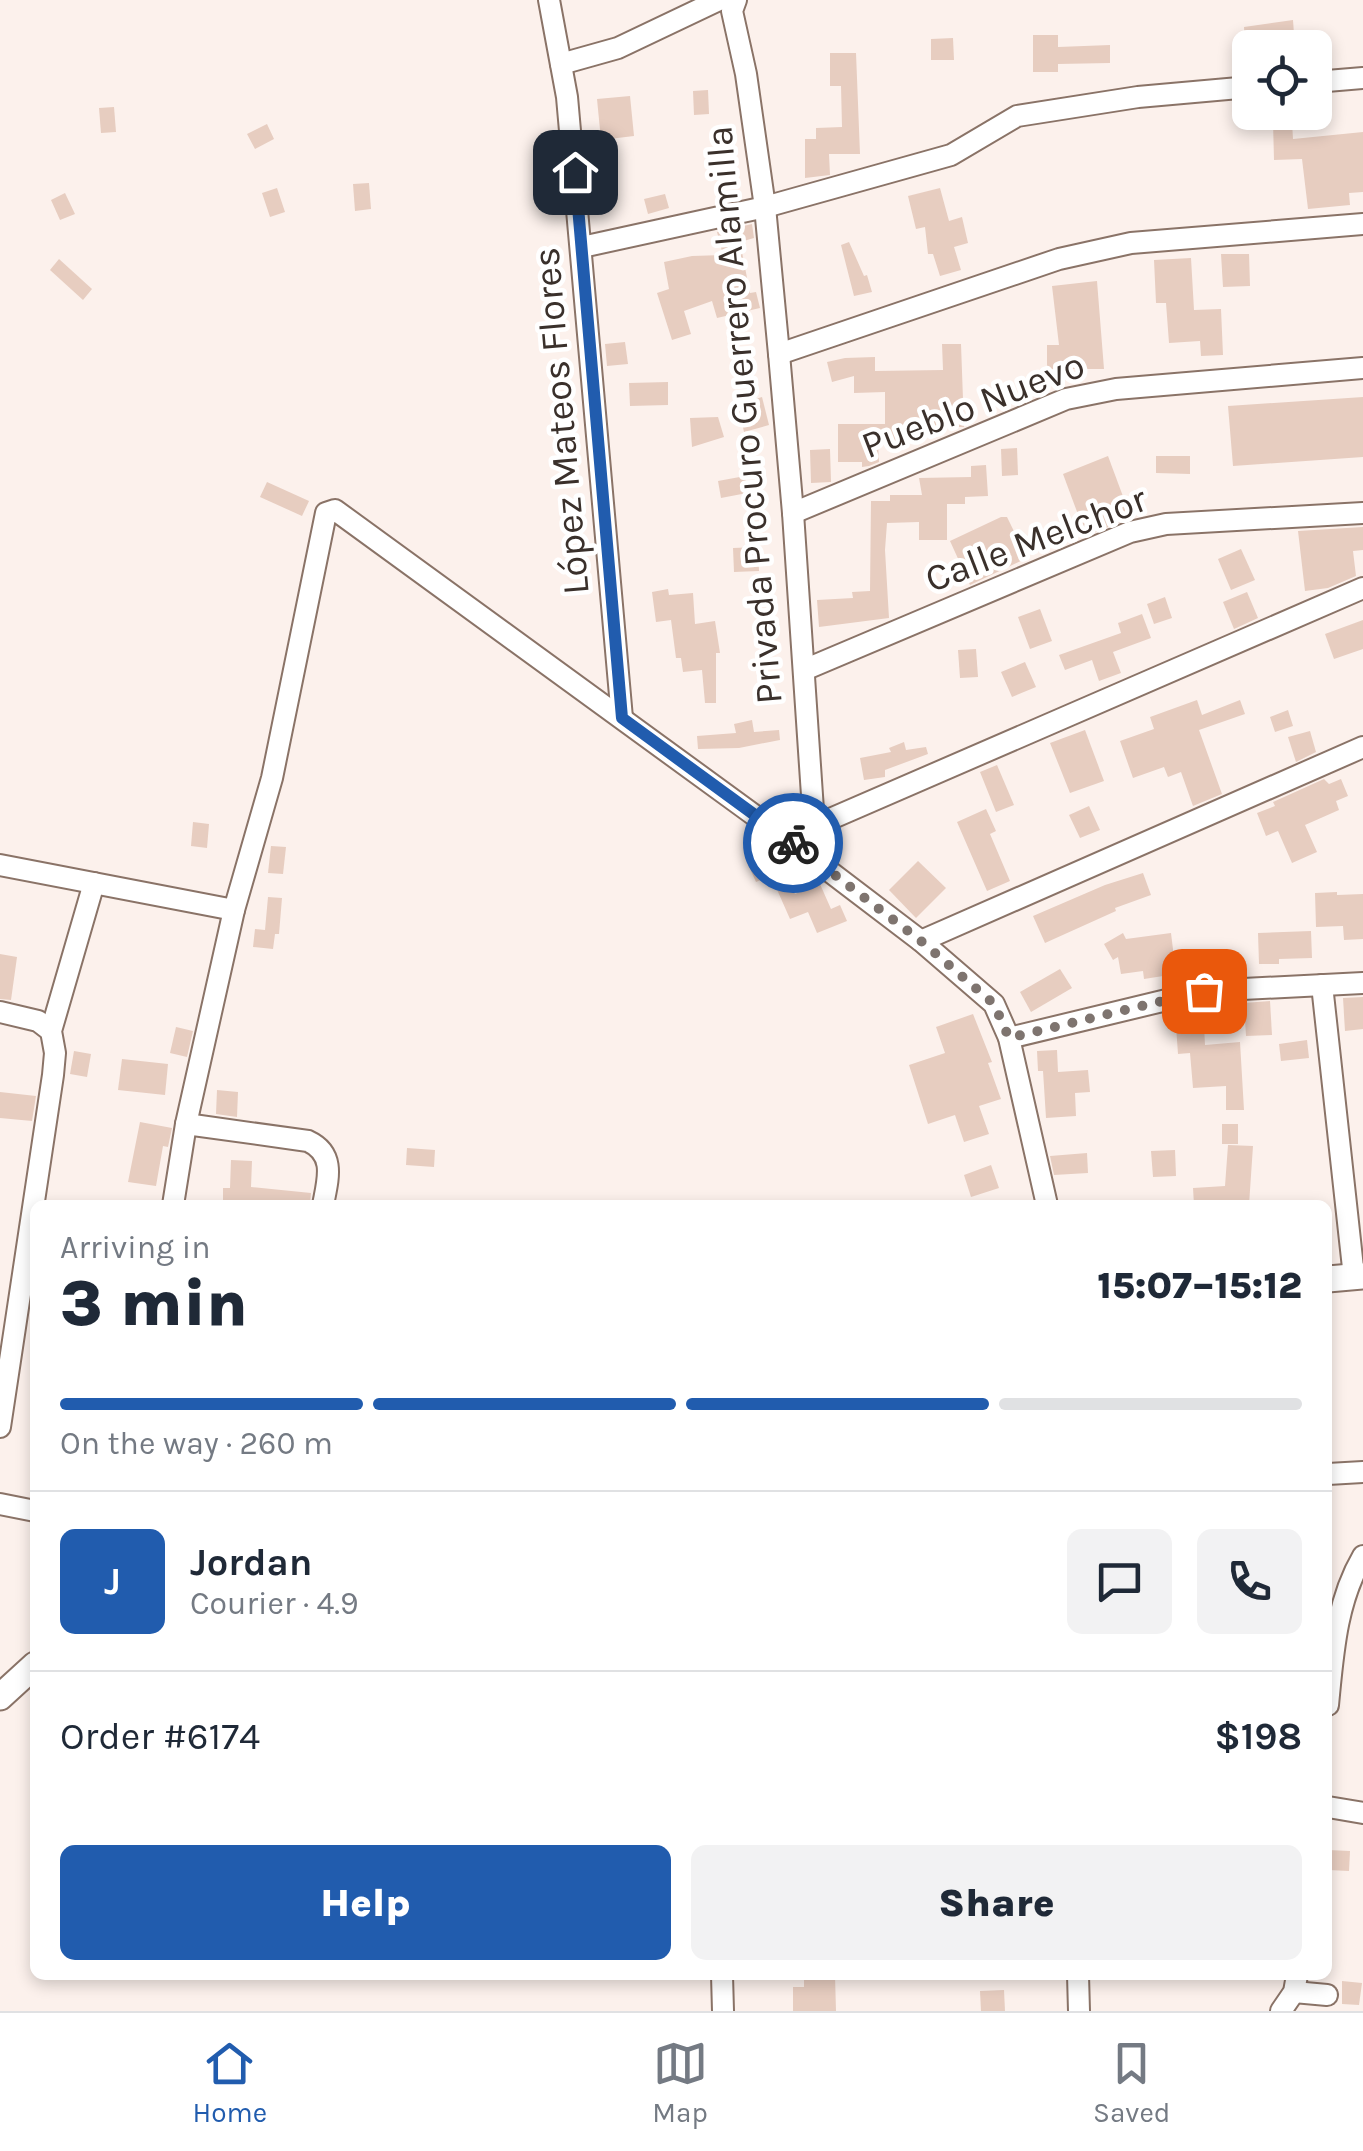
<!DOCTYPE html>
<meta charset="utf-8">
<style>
body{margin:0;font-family:Karla,sans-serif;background:#f2f2f3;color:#1f2937;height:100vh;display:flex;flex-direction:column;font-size:38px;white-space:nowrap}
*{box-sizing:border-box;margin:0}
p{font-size:32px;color:#747a83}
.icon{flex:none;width:55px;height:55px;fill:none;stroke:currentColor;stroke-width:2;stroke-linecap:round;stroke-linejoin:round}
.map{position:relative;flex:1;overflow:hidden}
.drawer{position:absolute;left:30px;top:1200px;width:1302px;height:780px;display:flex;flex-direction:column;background:#fff;border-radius:15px;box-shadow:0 5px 15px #0003}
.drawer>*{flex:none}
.buttons{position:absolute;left:1232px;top:30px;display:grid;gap:20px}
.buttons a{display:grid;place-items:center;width:100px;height:100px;border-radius:15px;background:#fff;box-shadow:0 5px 15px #0003;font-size:50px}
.pin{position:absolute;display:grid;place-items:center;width:85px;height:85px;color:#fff;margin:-42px;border-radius:20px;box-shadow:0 5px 15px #0006}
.courier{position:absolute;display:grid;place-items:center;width:100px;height:100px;margin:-50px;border:8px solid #215cae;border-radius:50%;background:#fff;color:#222;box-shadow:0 2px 12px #0007}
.overview em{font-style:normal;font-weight:800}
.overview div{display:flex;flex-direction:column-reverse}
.overview{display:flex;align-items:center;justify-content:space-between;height:170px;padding:0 30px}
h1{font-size:65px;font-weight:800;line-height:75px}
.bar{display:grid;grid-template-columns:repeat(4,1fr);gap:15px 10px;align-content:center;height:120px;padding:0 30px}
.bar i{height:12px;border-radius:8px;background:#e0e1e3}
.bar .selected{background:#215cae}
.bar p{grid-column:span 4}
.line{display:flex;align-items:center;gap:25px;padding:0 30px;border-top:2px solid #e0e1e3}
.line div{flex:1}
.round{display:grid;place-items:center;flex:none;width:105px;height:105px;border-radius:15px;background:#f2f2f3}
.cta{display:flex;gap:20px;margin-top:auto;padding:20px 30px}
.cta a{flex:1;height:115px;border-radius:15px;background:#215cae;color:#fff;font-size:40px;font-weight:800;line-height:115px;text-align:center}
.cta a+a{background:#f2f2f3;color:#1f2937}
.tabs{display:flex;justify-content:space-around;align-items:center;height:140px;border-top:2px solid #e0e1e3;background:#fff;font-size:28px;color:#747a83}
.tabs a{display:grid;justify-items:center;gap:5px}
.tabs .selected{color:#215cae}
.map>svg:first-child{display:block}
</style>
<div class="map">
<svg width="1363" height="2011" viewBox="0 0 1363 2011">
<rect width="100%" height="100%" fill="#fcf1ec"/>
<g fill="#e7cdc0">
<path d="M1293,20L1295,48H1245L1244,27Z"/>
<path d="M1033,35H1058V47L1110,45V63L1058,64V72H1033Z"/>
<path d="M953,38L954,60H931V39Z"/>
<path d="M830,53H856L860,154H829L830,175L805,178V139H816V128L842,127L841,86H830Z"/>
<path d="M708,90L709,114L694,115L693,91Z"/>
<path d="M630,96L634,136L601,140L597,99Z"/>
<path d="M114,107L116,132L101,133L99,108Z"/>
<path d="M1273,122H1292L1293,139L1363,132V192L1349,193L1350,205L1308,209L1302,159L1274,160Z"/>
<path d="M267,124L274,139L255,149L247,134Z"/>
<path d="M369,183L371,209L355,211L353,184Z"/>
<path d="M277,188L285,212L270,217L262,193Z"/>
<path d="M940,188L949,221L962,217L968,243L954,247L961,270L940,276L933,254H928L925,227L916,229L908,196Z"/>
<path d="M65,193L75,214L60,220L51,200Z"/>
<path d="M665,194L669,208L648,214L644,199Z"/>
<path d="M752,224L754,238L740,242L750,293L756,292L760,308L717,318L712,301L684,311L691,334L672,340L657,293L669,289L664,262L692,256L723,255L717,232Z"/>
<path d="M849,242L864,276L867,275L872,292L854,296L841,245Z"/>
<path d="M1221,254H1249L1250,286L1223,287Z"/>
<path d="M1191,258L1194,310L1221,309L1223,355L1201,356L1200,341L1169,343L1166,303H1156L1154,260Z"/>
<path d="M59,259L92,289L83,300L50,270Z"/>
<path d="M1097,281L1104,369H1047V345H1059L1052,286Z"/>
<path d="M625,342L628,364L607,366L605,344Z"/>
<path d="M942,344H961L964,427H939V436L902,437V443H878L879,462L869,466L862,467V462H838V424H885V392L854,393V376L832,382L827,362L845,358L875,357V371L943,370Z"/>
<path d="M668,382V405L630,406L629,383Z"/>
<path d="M762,397L769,425L744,432L738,404Z"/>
<path d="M1363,397V457L1233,466L1228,406Z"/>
<path d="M718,417L724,437L692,447L690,418Z"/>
<path d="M1017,448L1018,475L1002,476L1001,449Z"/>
<path d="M830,449L831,482L811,483L810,450Z"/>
<path d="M1108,456L1131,518L1086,536L1063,474Z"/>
<path d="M1156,456H1190V474L1156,473Z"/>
<path d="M986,465L988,496L965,497V504H947V540H919V522L887,523L885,550L889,618L819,627L817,600L853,598L852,592L870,591L871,501H890V495H922L919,478L971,477V466Z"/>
<path d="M745,476L747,493L721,498L718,481Z"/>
<path d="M267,482L309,501L302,516L260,497Z"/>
<path d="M1001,517H1007L1027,558L970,585L950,541Z"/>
<path d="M1363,527V550L1353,551L1356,576L1328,588L1305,591L1298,531Z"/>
<path d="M758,547L759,571L734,572L733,548Z"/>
<path d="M1241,549L1255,580L1231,590L1218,559Z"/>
<path d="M668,589L669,595L693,593L695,624L715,621L720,653H716V703H705L702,670L683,672L681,658H676L671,620L656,622L652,592Z"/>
<path d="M1247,592L1258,618L1234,629L1223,602Z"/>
<path d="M1165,597L1172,618L1154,624L1147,604Z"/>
<path d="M1040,609L1052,641L1030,649L1018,617Z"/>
<path d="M1142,614L1151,638L1113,652L1121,673L1099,681L1092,660L1065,670L1059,655L1121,633L1118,623Z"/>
<path d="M1363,620V649L1334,659L1325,634Z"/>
<path d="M976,649L978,677L960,678L958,650Z"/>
<path d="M1025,662L1036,687L1012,697L1001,672Z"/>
<path d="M1197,700L1202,715L1240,700L1245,714L1199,730L1222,794L1193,806L1181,772L1168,777L1164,767L1133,778L1120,741L1154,729L1150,717Z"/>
<path d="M1288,710L1293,726L1275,732L1270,717Z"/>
<path d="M752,720L754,732L779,730L780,740L739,748L698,749L697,736L736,733L734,724Z"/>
<path d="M1085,730L1104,781L1070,793L1050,743Z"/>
<path d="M1310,731L1316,752L1296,762L1288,737Z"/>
<path d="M904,742L906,750L926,747L928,754L885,770V777L864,780L860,758L891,752L889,748Z"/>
<path d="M997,765L1014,805L996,812L980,772Z"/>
<path d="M1324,779L1329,784L1341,779L1348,796L1336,801L1339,810L1305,825L1317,852L1292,863L1278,831L1266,836L1257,813L1275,806L1273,802Z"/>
<path d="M1089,806L1100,830L1080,838L1069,815Z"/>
<path d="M986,809L996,831L990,834L1010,881L987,891L957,822Z"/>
<path d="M193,822L209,824L207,848L191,846Z"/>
<path d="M271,846L286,847L283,874L268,873Z"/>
<path d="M775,849L795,894L820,884L831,909L840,905L847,921L817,933L808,912L790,919L771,876L756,882L747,862Z"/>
<path d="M918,861L946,888L916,918L889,890Z"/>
<path d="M1143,873L1151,895L1115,908L1116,911L1045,943L1033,916L1105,885Z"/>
<path d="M1337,892V895L1363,894V939L1344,940L1343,926L1316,927L1315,893Z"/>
<path d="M268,897L282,898L279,934H275L273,949L253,947L255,929L265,930Z"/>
<path d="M1311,931L1312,958L1279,959V964H1259L1258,933Z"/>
<path d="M1123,933L1126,939L1171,933L1176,974L1144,979L1143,971L1121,974L1118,957L1113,960L1104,944Z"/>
<path d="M0,954L17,957L11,1000L0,999Z"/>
<path d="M1203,962L1208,977L1184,982L1180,970Z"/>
<path d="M1060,969L1072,988L1031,1012L1020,992Z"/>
<path d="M1363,997V1029L1345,1031L1343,998Z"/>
<path d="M1270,1001L1272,1035L1246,1036L1244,1003Z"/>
<path d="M973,1014L992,1062L988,1063L1001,1099L979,1106L989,1134L964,1142L955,1115L928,1124L909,1065L945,1053L936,1027Z"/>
<path d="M1204,1025L1205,1045L1240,1042L1244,1110H1226V1086L1193,1088L1190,1053L1178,1054L1176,1026Z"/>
<path d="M176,1027L193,1031L187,1057L170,1053Z"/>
<path d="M1307,1040L1309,1058L1281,1061L1279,1044Z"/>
<path d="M1057,1050L1058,1072L1088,1070L1090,1092L1075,1093L1076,1116L1046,1118L1043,1071H1038L1037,1051Z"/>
<path d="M74,1051L91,1054L87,1077L70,1074Z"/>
<path d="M122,1059L168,1064L165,1095L118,1090Z"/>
<path d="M217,1090L238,1092L237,1117L216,1114Z"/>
<path d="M0,1092L36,1096L32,1121L0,1118Z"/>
<path d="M140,1122L172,1128L168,1147L163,1146L156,1186L128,1182Z"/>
<rect x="1222" y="1124" width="16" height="20"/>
<path d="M1228,1145L1253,1146L1249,1205H1194L1193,1188L1225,1186Z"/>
<path d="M407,1148L435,1150L434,1167L406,1165Z"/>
<path d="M1175,1150L1176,1176L1153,1177L1151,1151Z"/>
<path d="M1087,1153L1088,1173L1054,1175L1050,1156Z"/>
<path d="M231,1160L252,1161L251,1187L311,1193L310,1205H223V1188H230Z"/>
<path d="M991,1165L999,1188L971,1197L964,1175Z"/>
<path d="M1328,1850L1350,1851L1349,1871L1328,1870Z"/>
<path d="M804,1975H835L836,2011H793V1987H804Z"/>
<path d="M1342,1981L1362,1983L1359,2005L1342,2004Z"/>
<path d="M1004,1990L1005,2011H981L980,1991Z"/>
</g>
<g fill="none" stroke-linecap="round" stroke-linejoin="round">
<defs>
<g id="minor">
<path d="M549,0L567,97L622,718"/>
<path d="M736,0L732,11L746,74L765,207L779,354L793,513L814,825"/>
<path d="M561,64L618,48L719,0"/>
<path d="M1315,82L1363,78"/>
<path d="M582,247L765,207L951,155L1017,116L1138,97L1250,87"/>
<path d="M779,354L1059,259L1131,243L1363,224"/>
<path d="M793,513L1066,399L1116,389L1363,368"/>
<path d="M804,670L1130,532L1166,524L1363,513"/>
<path d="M805,830L1363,588"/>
<path d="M0,865L234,910"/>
<path d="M921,941L1363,747"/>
<path d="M1322,985L1354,1277"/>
<path d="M0,1012L38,1021L51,1031"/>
<path d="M1009,1038L1204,991L1363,983"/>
<path d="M186,1124L308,1141C336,1154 328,1179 323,1205"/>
<path d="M173,1205L186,1124L234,910L272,778L326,513L335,510L787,839L921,941L994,1004L1009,1038L1047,1205"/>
<path d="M0,1427L53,1075L55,1053L51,1031L94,883"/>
<path d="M1328,1474L1363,1472"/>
<path d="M0,1504L35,1511"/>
<path d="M1328,1705C1333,1654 1336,1602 1363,1556"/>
<path d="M1328,1807L1363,1813"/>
<path d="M722,1975L723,2011"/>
<path d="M1078,1975L1079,2011"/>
<path d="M1294,1992L1327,1995"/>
<path d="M1281,2011L1294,1992L1297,1975"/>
</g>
<g id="tertiary">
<path d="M1328,1279L1363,1276"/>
<path d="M0,1697L35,1665"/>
</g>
</defs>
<use href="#minor" stroke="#8a7367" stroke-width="24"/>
<use href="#tertiary" stroke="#8a7367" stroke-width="29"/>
<use href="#minor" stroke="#fff" stroke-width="20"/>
<use href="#tertiary" stroke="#fff" stroke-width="25"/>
</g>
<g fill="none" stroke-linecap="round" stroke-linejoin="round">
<path stroke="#7e746f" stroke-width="10" stroke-dasharray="0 18" d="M793,843L921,941L994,1004L1009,1038L1204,991"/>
<path stroke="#215cae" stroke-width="12" d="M575,172L622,718L793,843"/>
</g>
<g text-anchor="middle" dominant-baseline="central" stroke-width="9" stroke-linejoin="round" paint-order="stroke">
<g font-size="38" fill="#3a302b" stroke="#fff">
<text transform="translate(973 405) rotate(-21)">Pueblo Nuevo</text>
<text transform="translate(744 415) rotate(-95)">Privada Procuro Guerrero Alamilla</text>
<text transform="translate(561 421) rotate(-95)">López Mateos Flores</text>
<text transform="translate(1036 539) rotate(-21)">Calle Melchor</text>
</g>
</g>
</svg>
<div class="buttons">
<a><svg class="icon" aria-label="locate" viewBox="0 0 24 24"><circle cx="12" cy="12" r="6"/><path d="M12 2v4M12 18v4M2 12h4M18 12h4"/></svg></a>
</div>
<div class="pin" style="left:1204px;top:991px;background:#ea580c"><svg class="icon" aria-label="bag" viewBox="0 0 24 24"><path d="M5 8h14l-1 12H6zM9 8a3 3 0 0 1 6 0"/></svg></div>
<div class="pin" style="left:575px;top:172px;background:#1f2937"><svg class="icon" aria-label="home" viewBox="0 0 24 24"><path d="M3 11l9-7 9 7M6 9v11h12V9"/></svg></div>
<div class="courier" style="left:793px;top:843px"><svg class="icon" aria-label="bike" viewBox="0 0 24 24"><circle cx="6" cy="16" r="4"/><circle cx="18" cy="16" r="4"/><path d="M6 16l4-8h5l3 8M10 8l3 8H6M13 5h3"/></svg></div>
<section class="drawer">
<div class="overview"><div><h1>3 min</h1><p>Arriving in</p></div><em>15:07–15:12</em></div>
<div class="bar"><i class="selected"></i><i class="selected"></i><i class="selected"></i><i></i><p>On the way · 260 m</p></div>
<div class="line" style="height:180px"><b class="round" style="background:#215cae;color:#fff">J</b><div><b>Jordan</b><p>Courier · 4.9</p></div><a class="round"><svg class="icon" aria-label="chat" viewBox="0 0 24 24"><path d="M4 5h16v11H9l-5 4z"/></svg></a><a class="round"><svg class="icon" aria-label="phone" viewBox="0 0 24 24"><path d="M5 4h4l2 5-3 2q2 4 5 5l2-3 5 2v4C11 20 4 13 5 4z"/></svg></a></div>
<div class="line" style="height:130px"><div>Order #6174</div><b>$198</b></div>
<div class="cta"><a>Help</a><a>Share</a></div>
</section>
</div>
<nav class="tabs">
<a class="selected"><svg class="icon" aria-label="home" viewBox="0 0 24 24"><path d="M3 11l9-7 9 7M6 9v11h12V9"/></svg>Home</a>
<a><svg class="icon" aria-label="map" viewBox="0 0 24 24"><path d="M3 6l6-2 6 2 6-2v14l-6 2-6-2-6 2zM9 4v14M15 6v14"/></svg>Map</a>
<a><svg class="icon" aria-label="saved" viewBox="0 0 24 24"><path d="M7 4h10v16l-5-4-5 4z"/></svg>Saved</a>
</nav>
